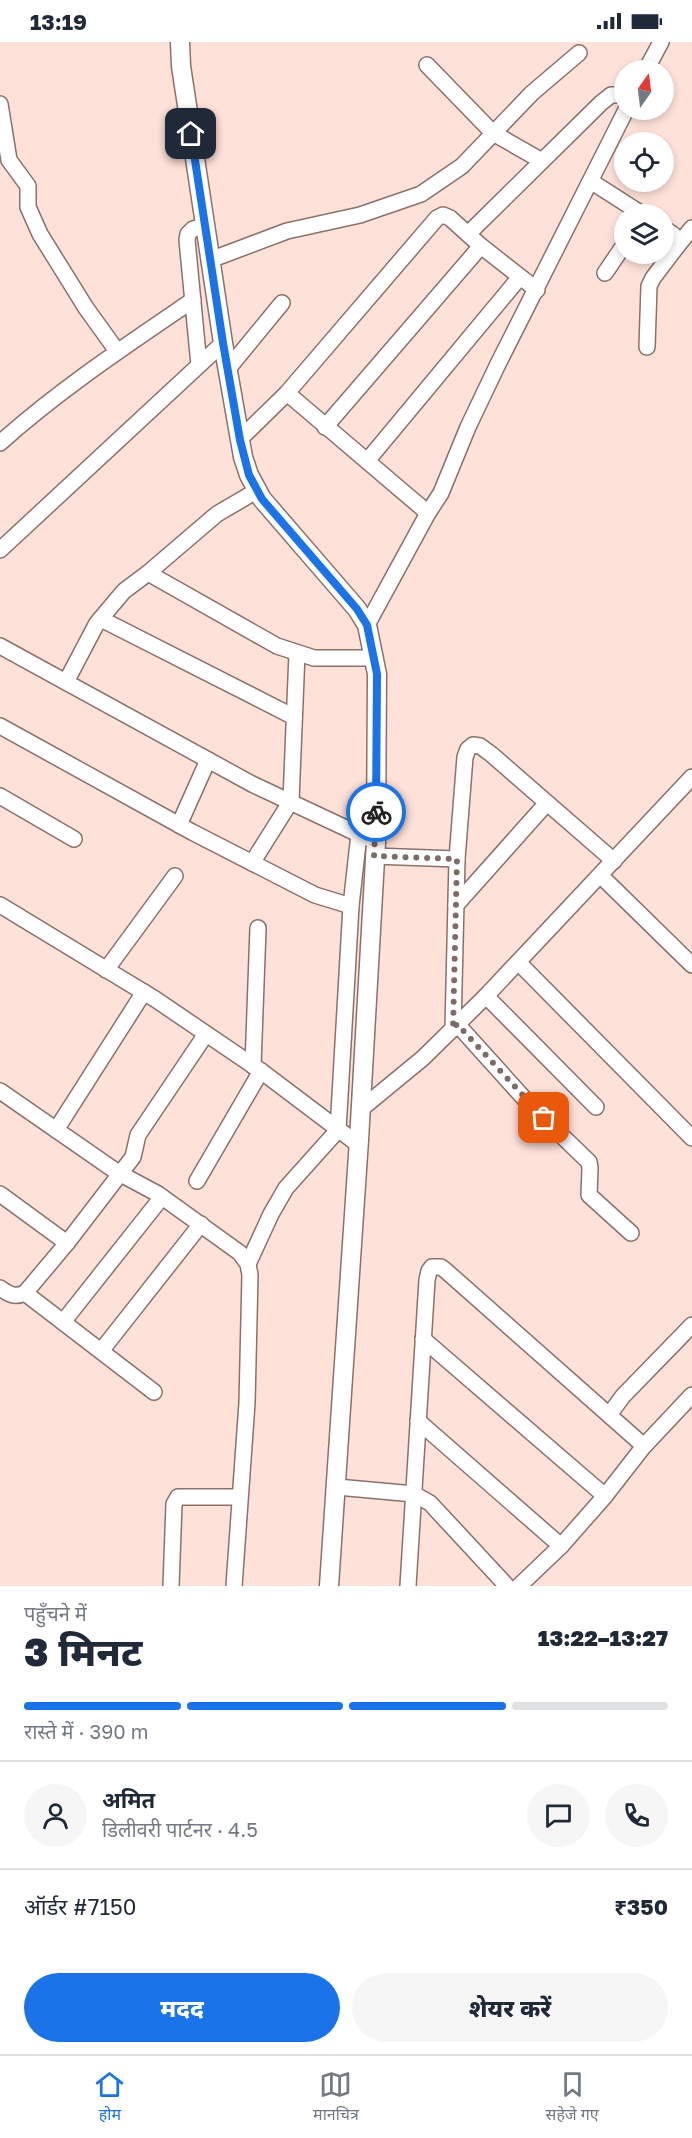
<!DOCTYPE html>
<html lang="hi">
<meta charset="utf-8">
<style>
body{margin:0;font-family:"Golos Text","Noto Sans Devanagari",sans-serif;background:#f6f6f7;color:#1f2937;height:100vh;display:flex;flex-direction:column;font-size:22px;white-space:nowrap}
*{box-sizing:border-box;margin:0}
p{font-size:20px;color:#747a83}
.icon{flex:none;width:33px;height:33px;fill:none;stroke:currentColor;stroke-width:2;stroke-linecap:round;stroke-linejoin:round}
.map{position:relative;height:1544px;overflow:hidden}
.details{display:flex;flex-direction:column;background:#fff;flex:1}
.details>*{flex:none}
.needle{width:39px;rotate:14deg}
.tools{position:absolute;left:614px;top:18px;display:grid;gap:12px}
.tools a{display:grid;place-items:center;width:60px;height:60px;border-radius:50%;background:#fff;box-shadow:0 3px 9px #0003;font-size:30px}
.pin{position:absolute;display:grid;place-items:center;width:51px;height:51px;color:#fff;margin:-26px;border-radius:12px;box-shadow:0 3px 9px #0006}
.courier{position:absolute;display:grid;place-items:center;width:60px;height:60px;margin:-30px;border:4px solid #1a73e8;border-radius:50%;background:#fff;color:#222;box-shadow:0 2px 8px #0007}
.headline em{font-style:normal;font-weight:800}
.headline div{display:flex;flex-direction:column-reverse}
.headline{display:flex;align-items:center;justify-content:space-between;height:102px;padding:0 24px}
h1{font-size:39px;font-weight:800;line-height:45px}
.bar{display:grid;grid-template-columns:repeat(4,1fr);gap:9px 6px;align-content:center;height:72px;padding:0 24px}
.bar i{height:8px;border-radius:4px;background:#e0e1e3}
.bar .on{background:#1a73e8}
.bar p{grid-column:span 4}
.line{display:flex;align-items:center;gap:15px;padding:0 24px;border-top:2px solid #e0e1e3}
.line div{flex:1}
.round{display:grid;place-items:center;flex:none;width:63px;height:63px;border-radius:32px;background:#f6f6f7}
.cta{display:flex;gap:12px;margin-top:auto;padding:12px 24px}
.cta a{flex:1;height:69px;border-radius:36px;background:#1a73e8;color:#fff;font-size:24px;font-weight:800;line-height:69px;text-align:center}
.cta a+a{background:#f6f6f7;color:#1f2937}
.status{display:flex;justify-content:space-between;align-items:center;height:42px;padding:0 30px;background:#fff;direction:ltr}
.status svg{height:16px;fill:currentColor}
.menu{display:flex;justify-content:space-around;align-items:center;height:84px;border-top:2px solid #e0e1e3;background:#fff;font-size:16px;color:#747a83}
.menu a{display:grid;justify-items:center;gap:3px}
.menu .on{color:#1a73e8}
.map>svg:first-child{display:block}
</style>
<div class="status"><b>13:19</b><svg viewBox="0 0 49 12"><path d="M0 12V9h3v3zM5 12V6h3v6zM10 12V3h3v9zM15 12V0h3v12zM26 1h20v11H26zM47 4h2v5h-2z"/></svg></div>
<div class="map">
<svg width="692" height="1544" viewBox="0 0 692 1544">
<rect width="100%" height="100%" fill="#fee2da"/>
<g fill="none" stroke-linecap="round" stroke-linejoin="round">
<defs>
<g id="minor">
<path d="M427,23L493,91L542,119"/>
<path d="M646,28L661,0"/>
<path d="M0,62L9,118L28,144V165L40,192L86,266L117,309"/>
<path d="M592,140L642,172"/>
<path d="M468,192L601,61L611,53H624"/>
<path d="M678,203L692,186"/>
<path d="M210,218L287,189L360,173L421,152L462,124L532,51L579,11"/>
<path d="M605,231L624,203"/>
<path d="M647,305L649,244L653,236L678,203C678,194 671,191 663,186"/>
<path d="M199,323L187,198L188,192L193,187L205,184"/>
<path d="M227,328L282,261"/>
<path d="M287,351L428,471"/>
<path d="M325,385L481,204"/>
<path d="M240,397L287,351L437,176L443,173L450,176L481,204L537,248"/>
<path d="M0,401C59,348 127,303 193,258"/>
<path d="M367,419L520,235"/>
<path d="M0,508L223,301"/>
<path d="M148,531L277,604L314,616H374"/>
<path d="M101,577L294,675"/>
<path d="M367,583L428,471L441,451L468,385L498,322L626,68"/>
<path d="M0,604L252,742L367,796"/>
<path d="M66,640L97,581L124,549L148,531L217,472L258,448"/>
<path d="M0,684L192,790L315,853L351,864"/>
<path d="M0,754L74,797"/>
<path d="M179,783L208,718"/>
<path d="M374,814L457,817"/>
<path d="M252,821L291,759L297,611"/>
<path d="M600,833L692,923"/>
<path d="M0,863L155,957L261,1029L359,1103"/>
<path d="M456,863L546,762"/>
<path d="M518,920L692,1096"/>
<path d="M106,928L175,834"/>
<path d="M486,954L596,1065"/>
<path d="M457,982L530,1063L589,1120L590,1126L589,1153L631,1191"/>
<path d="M453,987L457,817L465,715L468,707L473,703L480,704L491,712L614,819"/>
<path d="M253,1024L258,886"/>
<path d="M0,1049L117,1130L158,1152L240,1211L248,1222L250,1233L247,1361L234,1544"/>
<path d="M361,1067L423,1016L486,954L692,735"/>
<path d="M56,1088L144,950"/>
<path d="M197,1139L261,1029"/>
<path d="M0,1152L67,1201"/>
<path d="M248,1222L271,1172L286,1146L338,1088L351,864L359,792"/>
<path d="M0,1246C9,1252 14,1256 25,1251L67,1201L133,1115L138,1093L206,992"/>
<path d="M25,1251L154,1350"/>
<path d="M63,1280L162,1155"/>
<path d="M423,1297L605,1454"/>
<path d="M101,1309L201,1182"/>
<path d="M609,1373L623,1354L692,1283"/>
<path d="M418,1379L561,1504"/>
<path d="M337,1445L414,1452L430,1461L507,1544"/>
<path d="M171,1544L174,1462L178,1455H239"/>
<path d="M408,1544L427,1238L429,1229L432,1225H441L445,1228L644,1404"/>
<path d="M519,1544L561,1504L605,1454L644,1404L692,1353"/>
</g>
<path id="tertiary" d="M180,0L181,24L223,301L243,415L249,433L262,457L357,567L367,583L377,632L376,800L359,1098L329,1544"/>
</defs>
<use href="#minor" stroke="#8a716a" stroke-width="18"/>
<use href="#tertiary" stroke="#8a716a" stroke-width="21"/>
<use href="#minor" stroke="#fff" stroke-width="15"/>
<use href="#tertiary" stroke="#fff" stroke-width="18"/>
</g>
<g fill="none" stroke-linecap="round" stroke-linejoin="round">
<path stroke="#7d6c67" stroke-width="6" stroke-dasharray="0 10.8" d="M376,770L374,814L457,817L453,987L457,982L544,1076"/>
<path stroke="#1a73e8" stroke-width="8" d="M191,92L223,301L240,398L249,433L262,457L357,567L367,583L377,632L376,770"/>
</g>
</svg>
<div class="tools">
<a><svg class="needle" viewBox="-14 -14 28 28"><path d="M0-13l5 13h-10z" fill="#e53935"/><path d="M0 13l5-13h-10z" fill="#747a83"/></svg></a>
<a><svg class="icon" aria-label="locate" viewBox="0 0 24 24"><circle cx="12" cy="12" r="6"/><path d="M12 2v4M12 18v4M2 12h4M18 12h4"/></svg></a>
<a><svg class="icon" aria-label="layers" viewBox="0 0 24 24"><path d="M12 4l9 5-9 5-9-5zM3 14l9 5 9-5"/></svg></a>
</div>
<div class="pin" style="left:544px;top:1076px;background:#ea580c"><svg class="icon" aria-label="bag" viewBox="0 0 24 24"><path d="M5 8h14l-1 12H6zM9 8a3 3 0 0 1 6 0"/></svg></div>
<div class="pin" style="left:191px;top:92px;background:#1f2937"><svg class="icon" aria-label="home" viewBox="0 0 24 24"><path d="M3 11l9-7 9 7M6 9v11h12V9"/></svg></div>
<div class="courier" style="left:376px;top:770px"><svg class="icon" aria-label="bike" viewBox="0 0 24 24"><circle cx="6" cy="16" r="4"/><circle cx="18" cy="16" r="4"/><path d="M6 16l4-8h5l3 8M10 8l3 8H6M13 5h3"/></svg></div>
</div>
<section class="details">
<div class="headline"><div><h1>3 मिनट</h1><p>पहुँचने में</p></div><em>13:22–13:27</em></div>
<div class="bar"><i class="on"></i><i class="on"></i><i class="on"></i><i></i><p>रास्ते में · 390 m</p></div>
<div class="line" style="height:108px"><a class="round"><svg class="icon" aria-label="person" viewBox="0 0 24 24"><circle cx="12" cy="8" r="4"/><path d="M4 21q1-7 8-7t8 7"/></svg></a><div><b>अमित</b><p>डिलीवरी पार्टनर · 4.5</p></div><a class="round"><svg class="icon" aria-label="chat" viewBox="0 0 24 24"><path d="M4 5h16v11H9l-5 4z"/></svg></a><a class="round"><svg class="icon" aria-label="phone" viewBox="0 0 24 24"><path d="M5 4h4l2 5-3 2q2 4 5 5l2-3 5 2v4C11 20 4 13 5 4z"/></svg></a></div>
<div class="line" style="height:78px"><div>ऑर्डर #7150</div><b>₹350</b></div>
<div class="cta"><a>मदद</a><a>शेयर करें</a></div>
</section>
<nav class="menu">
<a class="on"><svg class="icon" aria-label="home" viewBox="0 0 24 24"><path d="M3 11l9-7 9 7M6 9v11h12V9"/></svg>होम</a>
<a><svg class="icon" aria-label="map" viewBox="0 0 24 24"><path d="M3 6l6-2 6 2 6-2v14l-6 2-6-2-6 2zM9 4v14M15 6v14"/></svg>मानचित्र</a>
<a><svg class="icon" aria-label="saved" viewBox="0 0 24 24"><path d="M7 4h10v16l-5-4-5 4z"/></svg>सहेजे गए</a>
</nav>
